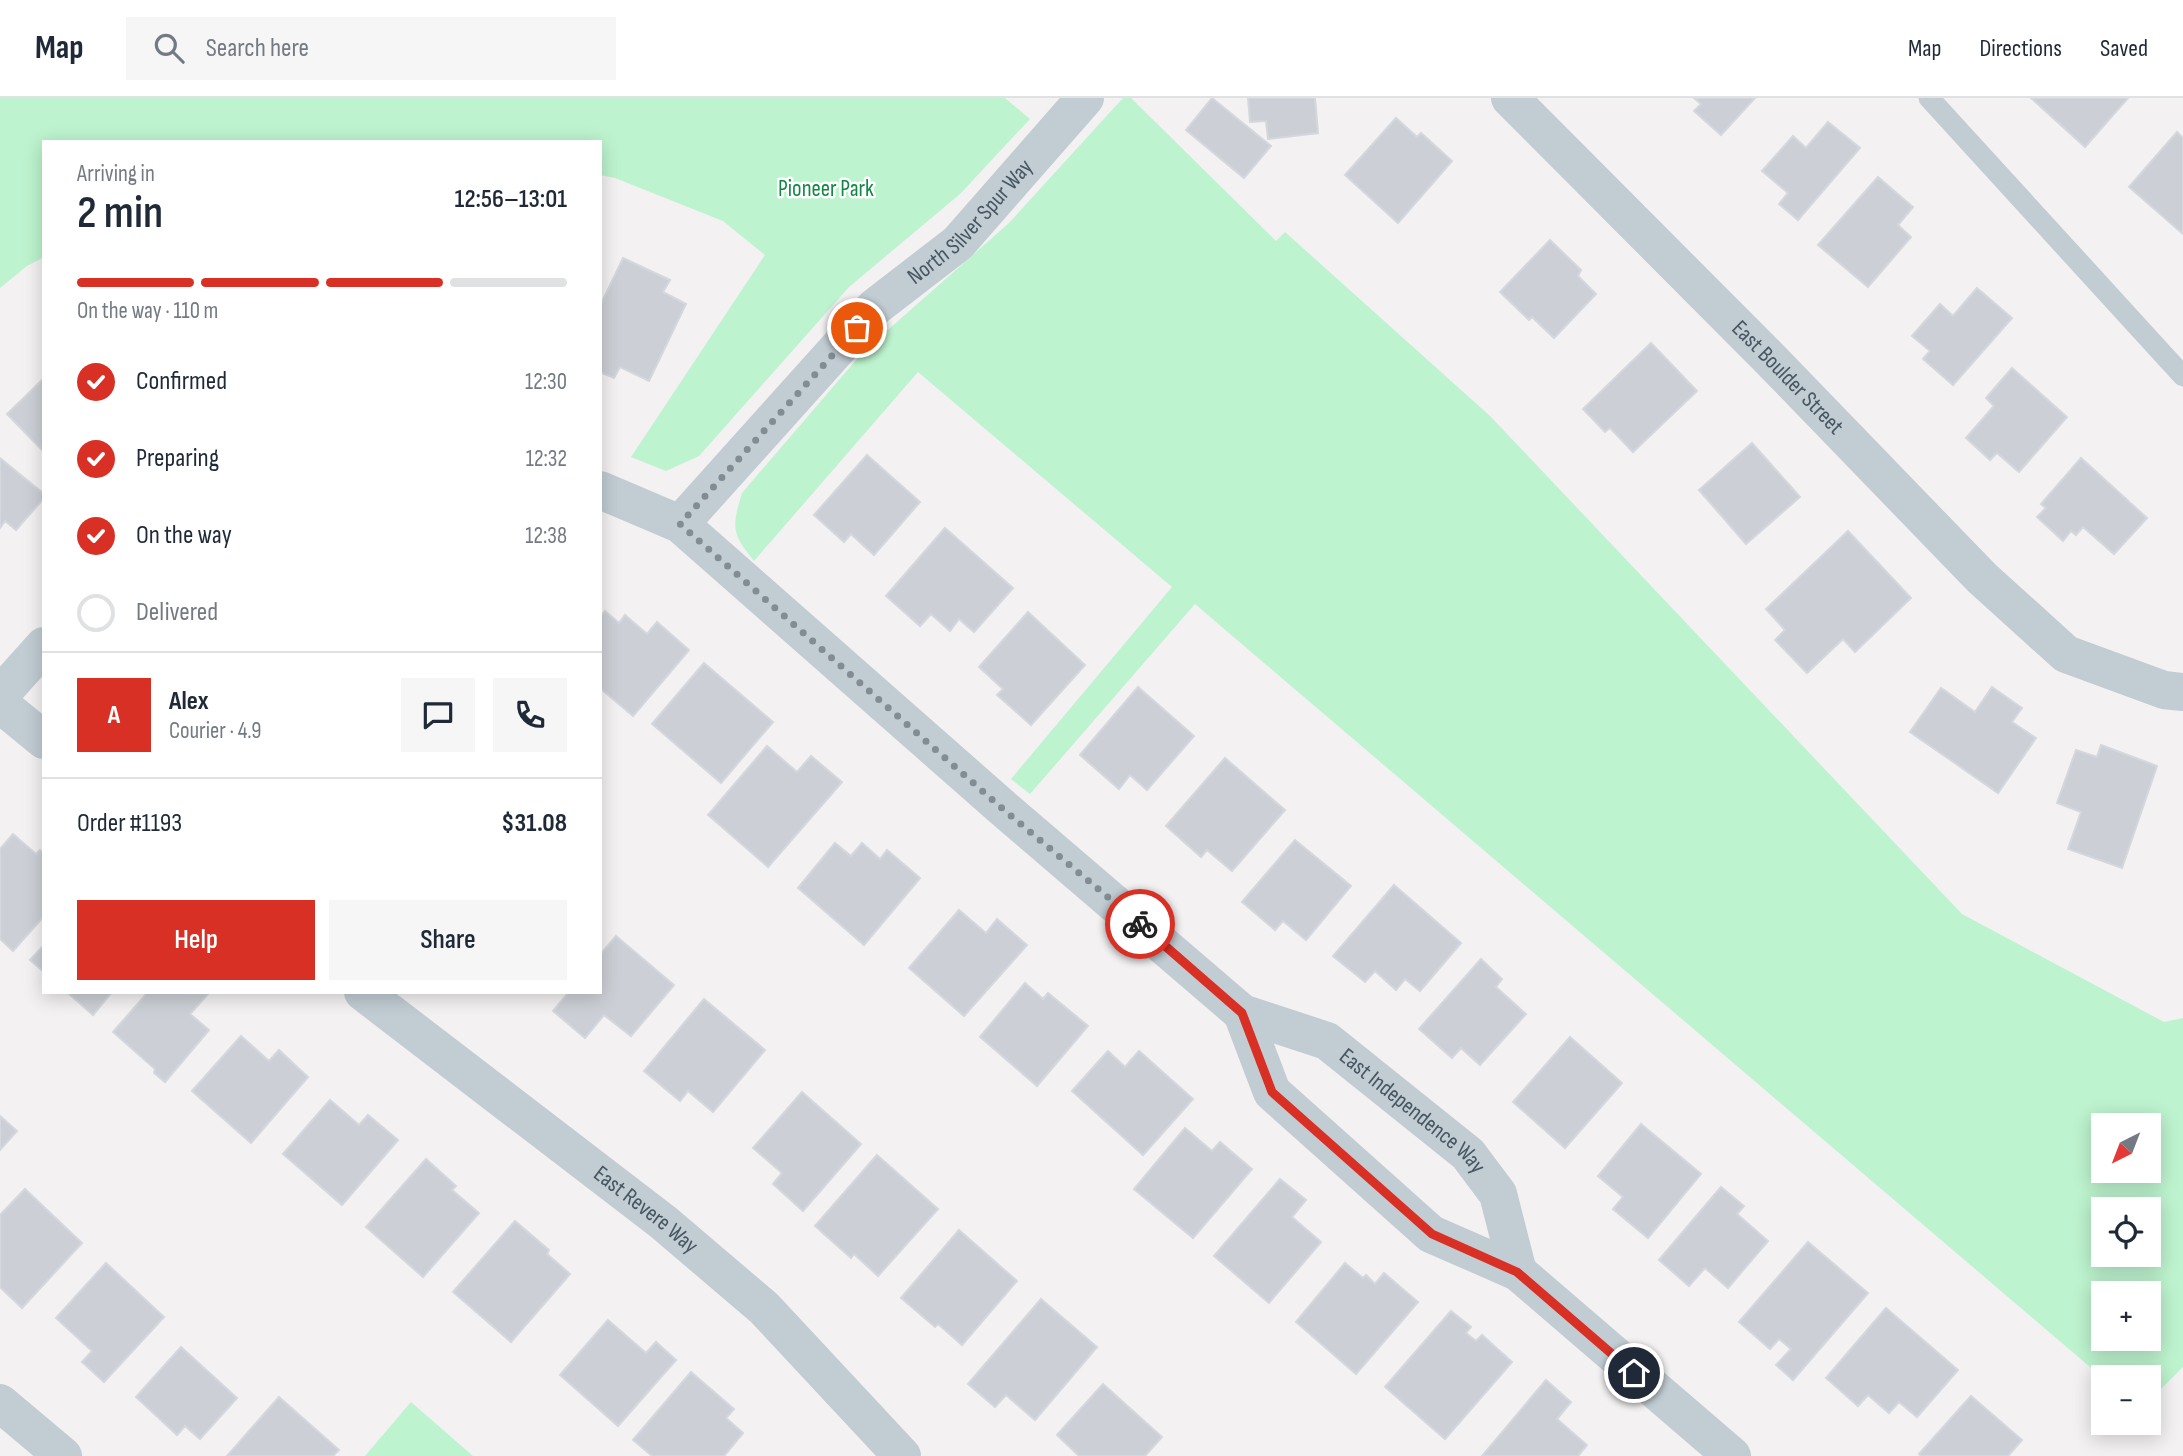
<!DOCTYPE html>
<meta charset="utf-8">
<style>
body{margin:0;font-family:"Sofia Sans Condensed",sans-serif;background:#f6f6f7;color:#1f2937;height:100vh;display:flex;flex-direction:column;font-size:26px;white-space:nowrap}
*{box-sizing:border-box;margin:0}
p{font-size:23px;color:#747a83}
.icon{flex:none;width:38px;height:38px;fill:none;stroke:currentColor;stroke-width:2;stroke-linecap:round;stroke-linejoin:round}
.map{position:relative;flex:1;overflow:hidden}
.details{position:absolute;left:42px;top:42px;width:560px;height:854px;display:flex;flex-direction:column;background:#fff;border-radius:0px;box-shadow:0 4px 18px #0003}
.details>*{flex:none}
.needle{width:46px;rotate:222deg}
.fabs{position:absolute;left:2091px;top:1015px;display:grid;gap:14px}
.fabs a{display:grid;place-items:center;width:70px;height:70px;border-radius:0px;background:#fff;box-shadow:0 4px 18px #0003;font-size:35px}
.pin{position:absolute;display:grid;place-items:center;width:60px;height:60px;color:#fff;margin:-30px;border:4px solid #fff;border-radius:50%;box-shadow:0 2px 7px #0007}
.courier{position:absolute;display:grid;place-items:center;width:70px;height:70px;margin:-35px;border:5px solid #d93025;border-radius:50%;background:#fff;color:#222;box-shadow:0 2px 9px #0007}
.headline em{font-style:normal;font-weight:600}
.headline div{display:flex;flex-direction:column-reverse}
.headline{display:flex;align-items:center;justify-content:space-between;height:119px;padding:0 35px}
h1{font-size:46px;font-weight:600;line-height:52px}
.bar{display:grid;grid-template-columns:repeat(4,1fr);gap:10px 7px;align-content:center;height:84px;padding:0 35px}
.bar i{height:9px;border-radius:5px;background:#e0e1e3}
.bar .on{background:#d93025}
.bar p{grid-column:span 4}
.line{display:flex;align-items:center;gap:18px;padding:0 35px;border-top:2px solid #e0e1e3}
.line div{flex:1}
.round{display:grid;place-items:center;flex:none;width:74px;height:74px;border-radius:0px;background:#f6f6f7}
ol{padding:0 35px;list-style:none}
li{display:flex;align-items:center;gap:21px;height:77px}
li p{margin-inline-start:auto}
li .icon{padding:7px;border-radius:50%;background:#d93025;color:#fff;stroke-width:4}
li:last-child{color:#747a83}
li i{width:38px;height:38px;border:4px solid #e0e1e3;border-radius:50%}
.button{display:flex;gap:14px;margin-top:auto;padding:14px 35px}
.button a{flex:1;height:80px;border-radius:0px;background:#d93025;color:#fff;font-size:28px;font-weight:600;line-height:80px;text-align:center}
.button a+a{background:#f6f6f7;color:#1f2937}
header{display:flex;align-items:center;gap:42px;box-sizing:border-box;height:98px;padding:0 35px;background:#fff;border-bottom:2px solid #e0e1e3}
header strong{font-size:33px}
nav{display:flex;gap:38px;margin-inline-start:auto;font-size:24px}
.search{width:490px;height:63px;background:#f6f6f7;display:flex;align-items:center;gap:18px;box-sizing:border-box;padding:0 24px;border-radius:0px;color:#747a83;font-size:26px}
.map>svg:first-child{display:block}
</style>
<header>
<strong>Map</strong>
<div class="search"><svg class="icon" aria-label="search" viewBox="0 0 24 24"><circle cx="10" cy="10" r="6"/><path d="M15 15l6 6"/></svg>Search here</div>
<nav><a>Map</a><a>Directions</a><a>Saved</a></nav>
</header>
<div class="map">
<svg width="2183" height="1358" viewBox="0 0 2183 1358">
<rect width="100%" height="100%" fill="#f3f1f1"/>
<g fill="#bdf3ce" fill-rule="evenodd">
<path d="M0,0H1005L1030,21L960,96L849,189L699,358L666,373L631,359L765,157L723,123L615,80L600,77V44H44V159L27,168L0,190Z"/>
<path d="M1123,0H1131L1276,143L1285,134L1490,318L1962,816L2164,924L2183,920V1269L2149,1303V1279L2103,1280L1195,506L1030,696L1011,681L1172,489L918,274L754,463C731,435 732,429 742,395L863,254L1009,125ZM2104,1027H2149V1073H2104ZM2104,1111H2149V1157H2104ZM2104,1195H2149V1241H2104Z"/>
<path d="M411,1304L473,1358H365Z"/>
</g>
<g fill="#ccd0d6" stroke="#d4d7dd" stroke-width="2">
<path d="M1212,0L1271,48L1244,80L1186,32Z"/>
<path d="M1248,0H1315L1318,35L1268,41L1266,23L1250,24Z"/>
<path d="M1694,0H1755L1721,37L1694,13L1701,6Z"/>
<path d="M2031,0H2128L2085,49Z"/>
<path d="M1396,20L1417,39L1421,35L1452,63L1398,125L1345,77Z"/>
<path d="M1828,24L1860,50L1798,122L1779,106L1788,95L1762,73L1793,38L1806,50Z"/>
<path d="M2177,34L2183,40V136L2129,89Z"/>
<path d="M1878,79L1913,109L1898,127L1911,139L1868,189L1818,147Z"/>
<path d="M1550,142L1581,172L1578,178L1596,196L1554,240L1532,219L1529,222L1500,194Z"/>
<path d="M623,160L670,182L663,194L686,206L649,283L620,269L614,280L600,274V208Z"/>
<path d="M1977,190L2012,220L1953,287L1923,261L1930,253L1912,238L1940,206L1953,218Z"/>
<path d="M1651,245L1697,293L1633,354L1610,330L1605,334L1583,311Z"/>
<path d="M2012,270L2067,319L2019,374L1997,355L1990,362L1966,340L1994,308L1986,300Z"/>
<path d="M44,280V354L7,316Z"/>
<path d="M1752,345L1800,399L1746,446L1699,392Z"/>
<path d="M867,357L920,404L874,457L851,436L844,444L814,417Z"/>
<path d="M0,360L44,396V400L16,432L5,423L0,430Z"/>
<path d="M2081,360L2147,420L2114,456L2083,429L2076,437L2071,433L2063,443L2037,419L2046,410L2041,406Z"/>
<path d="M945,430L1013,490L974,534L959,521L950,533L931,516L920,528L886,498Z"/>
<path d="M1848,433L1911,500L1855,554L1843,541L1807,575L1775,542L1785,532L1766,511Z"/>
<path d="M605,513L619,525L625,517L647,536L657,524L689,552L633,618L600,590V519Z"/>
<path d="M1028,514L1085,567L1031,627L997,597L1003,591L979,569Z"/>
<path d="M704,565L773,624L721,685L652,626Z"/>
<path d="M1138,589L1194,638L1147,692L1130,677L1119,691L1080,657Z"/>
<path d="M1992,589L2022,610L2012,624L2036,640L1998,695L1910,634L1941,590L1975,614Z"/>
<path d="M2101,647L2157,668L2122,770L2068,751L2081,714L2057,705L2076,652L2097,659Z"/>
<path d="M767,648L797,674L811,658L842,684L768,769L708,717Z"/>
<path d="M1225,660L1285,712L1232,773L1207,752L1201,759L1166,728Z"/>
<path d="M13,736L36,756L40,752L44,755V818L13,853L0,841V751Z"/>
<path d="M1295,742L1351,788L1306,842L1283,823L1275,832L1242,804Z"/>
<path d="M835,745L851,758L862,745L880,761L887,752L920,780L864,847L798,790Z"/>
<path d="M1394,787L1461,845L1420,893L1405,881L1396,892L1375,873L1365,884L1333,858Z"/>
<path d="M959,812L986,835L997,821L1027,847L964,918L909,870Z"/>
<path d="M616,838L674,887L631,938L604,917L585,940L553,913L569,894H600V857Z"/>
<path d="M44,847V874L30,862Z"/>
<path d="M1481,861L1502,881L1496,889L1526,916L1480,967L1461,950L1452,960L1419,931Z"/>
<path d="M1025,885L1043,901L1048,895L1088,928L1037,988L980,939Z"/>
<path d="M67,894H112L93,917Z"/>
<path d="M148,894L208,896L190,916L209,932L165,984L154,975L155,971L113,934Z"/>
<path d="M704,901L765,952L713,1014L688,993L680,1003L644,973Z"/>
<path d="M241,938L269,963L279,952L308,979L251,1045L192,993Z"/>
<path d="M1570,939L1622,985L1565,1050L1513,1004Z"/>
<path d="M1108,953L1125,969L1139,953L1193,1001L1143,1057L1072,993Z"/>
<path d="M802,994L861,1046L803,1113L773,1086L782,1075L753,1050Z"/>
<path d="M330,1002L359,1027L368,1017L398,1042L342,1107L283,1056Z"/>
<path d="M0,1018L17,1033L0,1052Z"/>
<path d="M1641,1026L1701,1076L1648,1140L1613,1111L1623,1099L1598,1078Z"/>
<path d="M1185,1030L1212,1053L1220,1044L1252,1071L1193,1140L1134,1091Z"/>
<path d="M877,1057L938,1111L878,1178L854,1156L851,1160L815,1128Z"/>
<path d="M426,1061L456,1088L452,1092L479,1115L423,1179L366,1129Z"/>
<path d="M1280,1081L1306,1102L1292,1119L1321,1144L1269,1205L1214,1158Z"/>
<path d="M1721,1089L1744,1108L1737,1116L1768,1143L1728,1190L1705,1170L1689,1188L1659,1162Z"/>
<path d="M25,1091L82,1145L22,1210L0,1189V1117Z"/>
<path d="M515,1123L549,1152L547,1156L570,1176L511,1244L453,1194Z"/>
<path d="M959,1132L1017,1183L962,1247L938,1226L935,1229L901,1200Z"/>
<path d="M1808,1144L1868,1195L1793,1282L1776,1267L1791,1251L1779,1241L1770,1251L1739,1224Z"/>
<path d="M106,1165L164,1219L104,1284L82,1264L92,1253L56,1220Z"/>
<path d="M1345,1165L1363,1180L1366,1177L1375,1186L1384,1175L1418,1204L1356,1276L1296,1224Z"/>
<path d="M1041,1201L1097,1249L1035,1322L1006,1297L995,1309L968,1286Z"/>
<path d="M1886,1210L1958,1272L1917,1319L1899,1304L1889,1315L1868,1297L1858,1308L1826,1280Z"/>
<path d="M1451,1213L1471,1229L1466,1235L1476,1243L1482,1237L1512,1264L1445,1341L1385,1289Z"/>
<path d="M608,1222L646,1255L656,1244L676,1262L618,1328L560,1277Z"/>
<path d="M181,1249L237,1300L200,1341L185,1328L177,1337L136,1299Z"/>
<path d="M691,1274L734,1311L726,1320L743,1335L724,1358H652L633,1342Z"/>
<path d="M1546,1282L1571,1304L1557,1321L1587,1347L1578,1358H1482Z"/>
<path d="M1103,1286L1162,1339L1145,1358H1079L1057,1337Z"/>
<path d="M1971,1298L2022,1342L2008,1358H1921L1919,1356Z"/>
<path d="M279,1299L339,1352L333,1358H227Z"/>
</g>
<g fill="none" stroke-linecap="round" stroke-linejoin="round">
<path stroke="#c1ccd3" stroke-width="21" d="M1929,0L2183,278"/>
<g stroke="#c1ccd3" stroke-width="38">
<path id="s1" d="M1510,0L1771,262L1982,480L2066,556L2164,592L2183,594"/>
<path id="s2" d="M600,392L680,426L1004,711L1242,915L1327,943L1468,1056L1498,1096L1518,1174"/>
<path id="s3" d="M680,426L875,209L958,145L1085,0"/>
<path d="M0,597L44,548"/>
<path d="M0,606L44,642"/>
<path id="s4" d="M363,894L663,1124L764,1210L902,1358"/>
<path d="M1242,915L1272,994L1431,1136L1518,1174L1732,1358"/>
<path d="M0,1305L63,1358"/>
</g>
</g>
<g fill="none" stroke-linecap="round" stroke-linejoin="round">
<path stroke="#838c93" stroke-width="7" stroke-dasharray="0 12.6" d="M857,230L680,426L1004,712L1140,826"/>
<path stroke="#d93025" stroke-width="9" d="M1140,826L1242,915L1272,994L1432,1136L1517,1174L1634,1275"/>
</g>
<g text-anchor="middle" dominant-baseline="central" stroke-width="5" stroke-linejoin="round" paint-order="stroke">
<g font-size="23" fill="#108844" stroke="#fff">
<text x="826" y="91">Pioneer Park</text>
</g>
<g font-size="23" fill="#475660" stroke="#fff">
<text stroke="none"><textPath href="#s3" startOffset="420">North Silver Spur Way</textPath></text>
<text stroke="none"><textPath href="#s1" startOffset="394">East Boulder Street</textPath></text>
<text stroke="none"><textPath href="#s2" startOffset="1032">East Independence Way</textPath></text>
<text stroke="none"><textPath href="#s4" startOffset="357">East Revere Way</textPath></text>
</g>
</g>
</svg>
<div class="fabs">
<a><svg class="needle" viewBox="-14 -14 28 28"><path d="M0-13l5 13h-10z" fill="#e53935"/><path d="M0 13l5-13h-10z" fill="#747a83"/></svg></a>
<a><svg class="icon" aria-label="locate" viewBox="0 0 24 24"><circle cx="12" cy="12" r="6"/><path d="M12 2v4M12 18v4M2 12h4M18 12h4"/></svg></a>
<a>+</a>
<a>−</a>
</div>
<div class="pin" style="left:857px;top:230px;background:#ea580c"><svg class="icon" aria-label="bag" viewBox="0 0 24 24"><path d="M5 8h14l-1 12H6zM9 8a3 3 0 0 1 6 0"/></svg></div>
<div class="pin" style="left:1634px;top:1275px;background:#1f2937"><svg class="icon" aria-label="home" viewBox="0 0 24 24"><path d="M3 11l9-7 9 7M6 9v11h12V9"/></svg></div>
<div class="courier" style="left:1140px;top:826px"><svg class="icon" aria-label="bike" viewBox="0 0 24 24"><circle cx="6" cy="16" r="4"/><circle cx="18" cy="16" r="4"/><path d="M6 16l4-8h5l3 8M10 8l3 8H6M13 5h3"/></svg></div>
<section class="details">
<div class="headline"><div><h1>2 min</h1><p>Arriving in</p></div><em>12:56–13:01</em></div>
<div class="bar"><i class="on"></i><i class="on"></i><i class="on"></i><i></i><p>On the way · 110 m</p></div>
<ol>
<li><svg class="icon" aria-label="check" viewBox="0 0 24 24"><path d="M5 12l5 5 9-10"/></svg>Confirmed<p>12:30</p></li>
<li><svg class="icon" aria-label="check" viewBox="0 0 24 24"><path d="M5 12l5 5 9-10"/></svg>Preparing<p>12:32</p></li>
<li><svg class="icon" aria-label="check" viewBox="0 0 24 24"><path d="M5 12l5 5 9-10"/></svg>On the way<p>12:38</p></li>
<li><i></i>Delivered</li>
</ol>
<div class="line" style="height:126px"><b class="round" style="background:#d93025;color:#fff">A</b><div><b>Alex</b><p>Courier · 4.9</p></div><a class="round"><svg class="icon" aria-label="chat" viewBox="0 0 24 24"><path d="M4 5h16v11H9l-5 4z"/></svg></a><a class="round"><svg class="icon" aria-label="phone" viewBox="0 0 24 24"><path d="M5 4h4l2 5-3 2q2 4 5 5l2-3 5 2v4C11 20 4 13 5 4z"/></svg></a></div>
<div class="line" style="height:91px"><div>Order #1193</div><b>$31.08</b></div>
<div class="button"><a>Help</a><a>Share</a></div>
</section>
</div>
